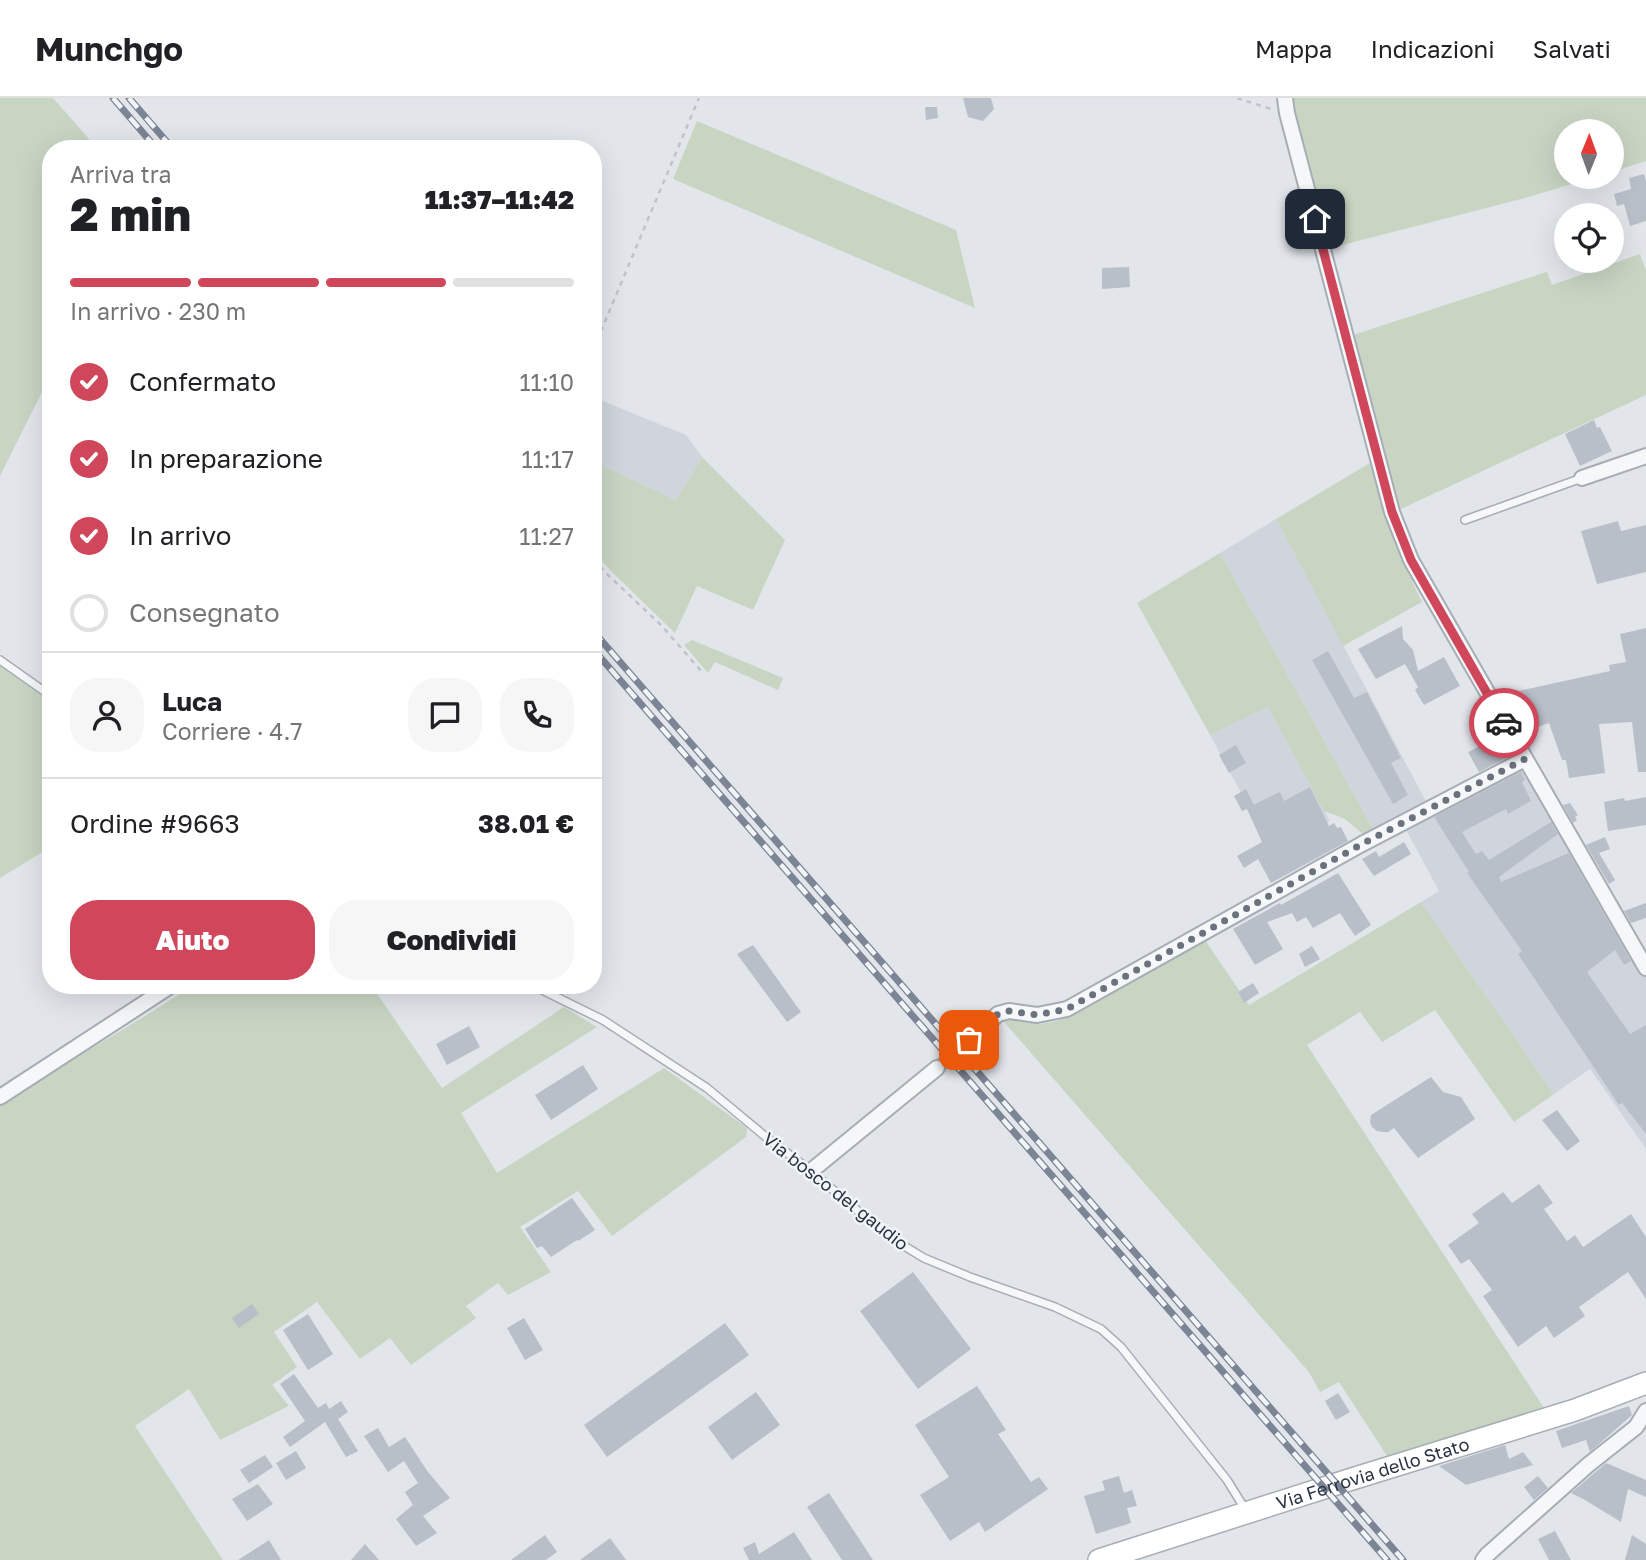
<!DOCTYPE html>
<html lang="it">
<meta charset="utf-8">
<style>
body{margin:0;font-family:"Golos Text",sans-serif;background:#f6f6f6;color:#202124;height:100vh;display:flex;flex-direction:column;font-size:26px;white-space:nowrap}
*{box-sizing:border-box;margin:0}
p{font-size:23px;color:#757577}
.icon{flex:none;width:38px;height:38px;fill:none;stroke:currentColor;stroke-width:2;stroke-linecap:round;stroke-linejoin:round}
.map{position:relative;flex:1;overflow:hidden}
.panel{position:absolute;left:42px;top:42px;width:560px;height:854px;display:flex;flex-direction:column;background:#fff;border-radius:28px;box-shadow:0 7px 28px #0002}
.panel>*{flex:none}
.needle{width:46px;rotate:1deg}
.buttons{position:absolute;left:1554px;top:21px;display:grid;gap:14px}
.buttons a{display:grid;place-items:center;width:70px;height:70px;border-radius:50%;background:#fff;box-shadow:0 7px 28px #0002;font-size:35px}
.pin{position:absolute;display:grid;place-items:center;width:60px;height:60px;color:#fff;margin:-30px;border-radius:14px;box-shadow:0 4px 10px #0006}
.courier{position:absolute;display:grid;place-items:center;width:70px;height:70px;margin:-35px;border:5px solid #d0475b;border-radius:50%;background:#fff;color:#222;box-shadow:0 2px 9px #0007}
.head em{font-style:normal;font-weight:800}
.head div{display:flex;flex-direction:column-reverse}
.head{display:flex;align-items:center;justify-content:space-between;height:119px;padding:0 28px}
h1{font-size:46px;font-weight:800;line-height:52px}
.bar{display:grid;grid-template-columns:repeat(4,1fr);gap:10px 7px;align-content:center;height:84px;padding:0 28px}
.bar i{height:9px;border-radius:5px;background:#e0e0e0}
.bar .on{background:#d0475b}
.bar p{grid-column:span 4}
.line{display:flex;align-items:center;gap:18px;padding:0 28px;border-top:2px solid #e0e0e0}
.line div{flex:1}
.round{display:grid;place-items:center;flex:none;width:74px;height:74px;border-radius:28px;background:#f6f6f6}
ol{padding:0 28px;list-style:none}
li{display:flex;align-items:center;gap:21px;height:77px}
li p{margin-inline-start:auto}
li .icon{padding:7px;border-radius:50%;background:#d0475b;color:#fff;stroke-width:4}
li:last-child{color:#757577}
li i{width:38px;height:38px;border:4px solid #e0e0e0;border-radius:50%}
.action{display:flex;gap:14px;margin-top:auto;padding:14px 28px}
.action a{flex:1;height:80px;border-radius:28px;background:#d0475b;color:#fff;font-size:28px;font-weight:800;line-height:80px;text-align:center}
.action a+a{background:#f6f6f6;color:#202124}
header{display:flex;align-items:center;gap:42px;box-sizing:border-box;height:98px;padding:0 35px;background:#fff;border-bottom:2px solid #e0e0e0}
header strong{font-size:33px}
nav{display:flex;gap:38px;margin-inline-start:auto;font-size:24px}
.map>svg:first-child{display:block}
</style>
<header>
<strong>Munchgo</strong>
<nav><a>Mappa</a><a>Indicazioni</a><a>Salvati</a></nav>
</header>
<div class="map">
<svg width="1646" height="1462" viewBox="0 0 1646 1462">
<rect width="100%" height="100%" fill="#e2e6eb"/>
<g fill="#d0d5dd">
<path d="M593,299L686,337L702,359L676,402L593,363Z"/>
<path d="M1276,421L1429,709L1376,736L1220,455Z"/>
<path d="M1268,609L1330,723L1303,734L1267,743L1210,637Z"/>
<path d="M1524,665L1646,877V1051L1590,971L1554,996L1421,804L1439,793L1404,728Z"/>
</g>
<g fill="#c8d5c3">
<path d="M0,0H53L98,51H51V276L0,378Z"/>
<path d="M1291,0H1646V63L1612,74V33H1566V79H1595L1525,100L1331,150Z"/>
<path d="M697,23L956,132L975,210L673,81Z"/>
<path d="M1640,156L1646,172V297L1399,412L1353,237L1547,174L1552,187Z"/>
<path d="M702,359L785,442L753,512L697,488L675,535L614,476L593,453V363L676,402Z"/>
<path d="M1370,365C1384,413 1400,459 1422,504L1343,548L1276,421Z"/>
<path d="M1220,455L1376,736L1369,738L1364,737L1345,721L1324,713L1268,609L1210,637L1137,505Z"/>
<path d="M692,542L783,580L778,592L715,564L708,575L684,547Z"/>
<path d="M0,567L51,604V749L0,780Z"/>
<path d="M1421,804L1554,996L1514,1024L1435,912L1382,944L1360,914L1307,947L1544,1310L1389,1361L1339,1284L1320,1294L1309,1274L1004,924L1011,922L1040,926L1057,923L1203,839L1249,907Z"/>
<path d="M193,887H371L442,990L564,909L597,929L461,1015L497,1075L664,970L747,1030L746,1039L612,1138L578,1093L520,1129L551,1174L508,1197L498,1185L466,1208L476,1220L411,1267L390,1240L360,1261L317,1204L274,1234L297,1269L272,1287L289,1308L220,1342L189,1291L135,1328L223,1462H0V1006C63,965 130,930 193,887Z"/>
</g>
<g fill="#b9bfc8">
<path d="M963,0H991L994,11L983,23L968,19Z"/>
<path d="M925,9H937L938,20L926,22Z"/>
<path d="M1644,76L1646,83V123L1630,128L1624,106L1617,108L1614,96L1631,91L1629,80Z"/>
<path d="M1129,169L1130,189L1102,191V170Z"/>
<path d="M1594,322L1597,330L1600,329L1612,353L1580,368L1565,336Z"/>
<path d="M1618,423L1621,433L1646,427V474L1597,486L1581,433Z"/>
<path d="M1402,528L1403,541L1413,552L1418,573L1444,559L1460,588L1424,607L1415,592L1418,589L1405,566L1376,581L1358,551Z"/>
<path d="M1646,530V674H1638L1632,624L1599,626L1605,675L1569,680L1566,662H1562L1549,625L1532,631L1529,620L1516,624L1500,597L1610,573L1609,567L1626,564L1620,536Z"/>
<path d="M1328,553L1354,600L1367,594L1401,660L1391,665L1408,697L1393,706L1312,562Z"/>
<path d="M1501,638L1512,657L1479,674L1468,654Z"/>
<path d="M1236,647L1246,665L1229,675L1219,657Z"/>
<path d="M1521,674L1525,682L1522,684L1531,703L1508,716L1506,711L1462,734L1476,756L1482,753L1489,762L1551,724L1558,736L1499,779L1501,784L1569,755L1631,863L1624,867L1615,852L1587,874L1630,936L1646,927V1036L1622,1005L1619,1007L1518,856L1522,853L1467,775L1469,774L1434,719Z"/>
<path d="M1310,689L1329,728L1334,725L1337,730L1341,729L1348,743L1271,785L1258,761L1244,770L1237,758L1262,744L1247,711L1242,713L1234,698L1246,691L1254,707L1251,708L1280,694L1284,703Z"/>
<path d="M1646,699V727L1608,733L1604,704L1624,700L1625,703Z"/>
<path d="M1570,705L1578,717L1575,719L1577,722L1573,725L1563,707Z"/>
<path d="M1605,739L1610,751L1599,755L1615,782L1609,786L1586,747Z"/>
<path d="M1404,744L1411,756L1374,778L1362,761L1376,753L1379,759Z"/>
<path d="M1338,775L1371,827L1355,838L1340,815L1313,830L1306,819L1297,824L1292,815L1267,824L1283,851L1255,867L1233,831L1280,805L1281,807Z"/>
<path d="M1646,805V820L1631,825L1624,813Z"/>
<path d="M753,847L801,914L787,924L737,856Z"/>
<path d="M1312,848L1320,861L1305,869L1299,856Z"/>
<path d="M1253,885L1259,895L1244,905L1238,894Z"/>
<path d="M469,928L480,949L447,967L436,946Z"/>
<path d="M583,967L598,991L551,1022L535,997Z"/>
<path d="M1431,979L1443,994L1461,999L1475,1021L1418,1060L1394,1030L1388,1034H1383L1377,1033L1372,1029L1370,1025L1371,1017Z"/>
<path d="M1557,1012L1580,1043L1567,1053L1542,1022Z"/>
<path d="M1539,1086L1553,1105L1544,1111L1567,1143L1575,1137L1583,1149L1631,1116L1646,1139V1201L1628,1174L1579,1209L1585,1218L1554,1240L1546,1228L1518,1249L1483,1198L1492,1192L1469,1161L1461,1166L1448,1147L1479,1125L1472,1116L1503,1094L1512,1105Z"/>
<path d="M572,1100L595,1132L578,1143L577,1142L551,1159L542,1148L537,1150L525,1131Z"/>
<path d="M913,1174L971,1251L918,1291L860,1213Z"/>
<path d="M252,1206L259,1216L239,1230L232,1220Z"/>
<path d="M308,1216L333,1256L308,1272L283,1232Z"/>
<path d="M524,1220L543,1252L525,1262L507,1230Z"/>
<path d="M725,1225L749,1257L607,1359L584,1327Z"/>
<path d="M294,1276L318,1310L326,1305L329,1311L341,1303L348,1314L338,1321L358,1353L346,1359L325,1324L290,1349L283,1339L305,1323L280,1286Z"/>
<path d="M977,1288L1006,1332L998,1336L1031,1384L1039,1379L1048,1391L985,1434L979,1424L950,1443L920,1397L949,1379L915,1327Z"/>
<path d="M756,1294L780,1327L732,1362L708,1329Z"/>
<path d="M1338,1295L1350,1314L1336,1322L1325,1303Z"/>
<path d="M1629,1308L1632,1317L1590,1354L1586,1342L1562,1350L1556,1333Z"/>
<path d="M378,1330L389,1349L405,1339L428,1374L450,1400L423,1418L437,1435L416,1448L396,1421L413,1407L405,1394L418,1385L404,1363L388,1374L364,1338Z"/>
<path d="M1505,1347L1509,1361L1523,1354L1533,1367L1466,1387L1439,1368Z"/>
<path d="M296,1353L306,1370L286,1382L276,1365Z"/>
<path d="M265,1357L273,1369L249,1385L240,1372Z"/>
<path d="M1606,1365L1646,1382V1399L1628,1391L1621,1424L1585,1402L1571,1395Z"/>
<path d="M1119,1378L1124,1395L1132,1392L1137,1408L1127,1410L1131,1425L1096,1436L1084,1398L1105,1392L1102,1383Z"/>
<path d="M1538,1378L1548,1390L1534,1402L1524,1389Z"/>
<path d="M258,1386L273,1406L247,1423L232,1401Z"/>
<path d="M829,1395L873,1462H842L807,1409Z"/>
<path d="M1555,1433L1571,1462H1549L1538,1441Z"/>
<path d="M794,1434L812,1462H749L743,1450L755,1444L759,1456Z"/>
<path d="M545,1437L557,1454L546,1462H511Z"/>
<path d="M1632,1437L1646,1446V1462H1625Z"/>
<path d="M610,1440L626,1462H580Z"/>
<path d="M269,1442L281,1462H238Z"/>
<path d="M365,1446L379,1462H351Z"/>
</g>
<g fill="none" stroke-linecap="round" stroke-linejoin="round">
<path stroke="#bdc2c9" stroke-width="14" stroke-dasharray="14 7" stroke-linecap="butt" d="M937,970L969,942"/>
<defs>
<g id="lane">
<path d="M1465,422L1582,380"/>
<path d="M0,562L51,598"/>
<path d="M532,887L603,922L707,990L766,1039L811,1073L886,1137L924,1160L970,1179L1055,1209L1101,1231L1121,1249L1227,1382L1245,1411"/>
</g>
<g id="street">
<path d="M1285,0L1287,15L1392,414L1411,462L1646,870"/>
<path d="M1582,380L1646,358"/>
<path d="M969,942L998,916L1009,913L1037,917L1067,911L1362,746L1525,661"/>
<path d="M0,999L172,887"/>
<path d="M811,1073L937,970"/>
<path d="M1483,1462L1487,1457L1588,1367L1636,1329L1646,1313"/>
</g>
<g id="secondary">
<path id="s1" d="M1099,1462L1352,1381L1575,1312L1646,1285"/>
</g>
</defs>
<use href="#lane" stroke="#a7adb5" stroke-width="10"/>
<use href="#street" stroke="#a7adb5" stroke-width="18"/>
<use href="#secondary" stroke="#a7adb5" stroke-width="24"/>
<g stroke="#c0c4ca" stroke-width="2.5" stroke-dasharray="5 5" stroke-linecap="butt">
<path d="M1237,0L1271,11"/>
<path d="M593,252L699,0"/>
<path d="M593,461L608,477L661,527L702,574"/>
</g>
<use href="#lane" stroke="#f5f7f9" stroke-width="7"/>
<use href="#street" stroke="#f5f7f9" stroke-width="14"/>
<use href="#secondary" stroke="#fff" stroke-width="21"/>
<defs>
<g id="rail">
<path d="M113,0L157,51"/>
<path d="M129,0L173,51"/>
<path d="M593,533L1403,1462"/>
<path d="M593,551L1387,1462"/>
</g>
</defs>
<use href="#rail" stroke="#7c8595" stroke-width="7"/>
<use href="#rail" stroke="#f2f5f8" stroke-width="4.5" stroke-dasharray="13" stroke-linecap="butt"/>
</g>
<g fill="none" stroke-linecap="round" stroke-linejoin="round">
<path stroke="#6a727e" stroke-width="7" stroke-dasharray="0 12.6" d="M969,942L998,916L1009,913L1037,917L1067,911L1362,746L1525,661L1504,625"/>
<path stroke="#d0475b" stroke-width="9" d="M1315,121L1392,414L1411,462L1504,625"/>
</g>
<g text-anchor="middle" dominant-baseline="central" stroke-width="5" stroke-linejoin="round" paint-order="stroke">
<g font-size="18" fill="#2a3343" stroke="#f2f5f8">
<text transform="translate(836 1093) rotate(38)">Via bosco del gaudio</text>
<text stroke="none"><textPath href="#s1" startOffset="287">Via Ferrovia dello Stato</textPath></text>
</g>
</g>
</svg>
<div class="buttons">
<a><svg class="needle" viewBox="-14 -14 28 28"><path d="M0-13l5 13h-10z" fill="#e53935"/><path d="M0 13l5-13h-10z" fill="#757577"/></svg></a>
<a><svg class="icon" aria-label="locate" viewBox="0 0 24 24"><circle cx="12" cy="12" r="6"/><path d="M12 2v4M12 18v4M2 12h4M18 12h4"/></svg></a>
</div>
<div class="pin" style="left:969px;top:942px;background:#ea580c"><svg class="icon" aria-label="bag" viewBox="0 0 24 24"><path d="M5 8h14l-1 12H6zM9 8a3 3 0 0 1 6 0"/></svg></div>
<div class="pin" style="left:1315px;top:121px;background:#1f2937"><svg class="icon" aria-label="home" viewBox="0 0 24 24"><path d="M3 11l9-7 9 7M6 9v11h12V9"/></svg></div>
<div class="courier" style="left:1504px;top:625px"><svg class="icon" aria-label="car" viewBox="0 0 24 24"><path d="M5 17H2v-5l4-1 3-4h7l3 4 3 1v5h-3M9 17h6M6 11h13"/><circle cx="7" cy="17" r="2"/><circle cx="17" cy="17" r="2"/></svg></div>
<section class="panel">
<div class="head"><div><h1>2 min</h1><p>Arriva tra</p></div><em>11:37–11:42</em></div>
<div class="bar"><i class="on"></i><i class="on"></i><i class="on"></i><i></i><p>In arrivo · 230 m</p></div>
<ol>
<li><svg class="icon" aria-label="check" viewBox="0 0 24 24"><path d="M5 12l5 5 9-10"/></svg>Confermato<p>11:10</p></li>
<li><svg class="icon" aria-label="check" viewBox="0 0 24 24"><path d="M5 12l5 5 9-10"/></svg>In preparazione<p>11:17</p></li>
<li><svg class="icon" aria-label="check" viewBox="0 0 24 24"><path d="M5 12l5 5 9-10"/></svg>In arrivo<p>11:27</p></li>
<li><i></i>Consegnato</li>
</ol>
<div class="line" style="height:126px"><a class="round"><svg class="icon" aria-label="person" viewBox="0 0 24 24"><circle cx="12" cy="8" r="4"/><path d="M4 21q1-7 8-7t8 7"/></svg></a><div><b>Luca</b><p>Corriere · 4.7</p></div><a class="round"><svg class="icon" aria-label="chat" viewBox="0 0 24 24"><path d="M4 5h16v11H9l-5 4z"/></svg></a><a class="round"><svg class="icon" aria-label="phone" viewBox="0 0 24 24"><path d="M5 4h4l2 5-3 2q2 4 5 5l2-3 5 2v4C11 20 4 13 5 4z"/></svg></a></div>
<div class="line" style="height:91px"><div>Ordine #9663</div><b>38.01 €</b></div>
<div class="action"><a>Aiuto</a><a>Condividi</a></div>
</section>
</div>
